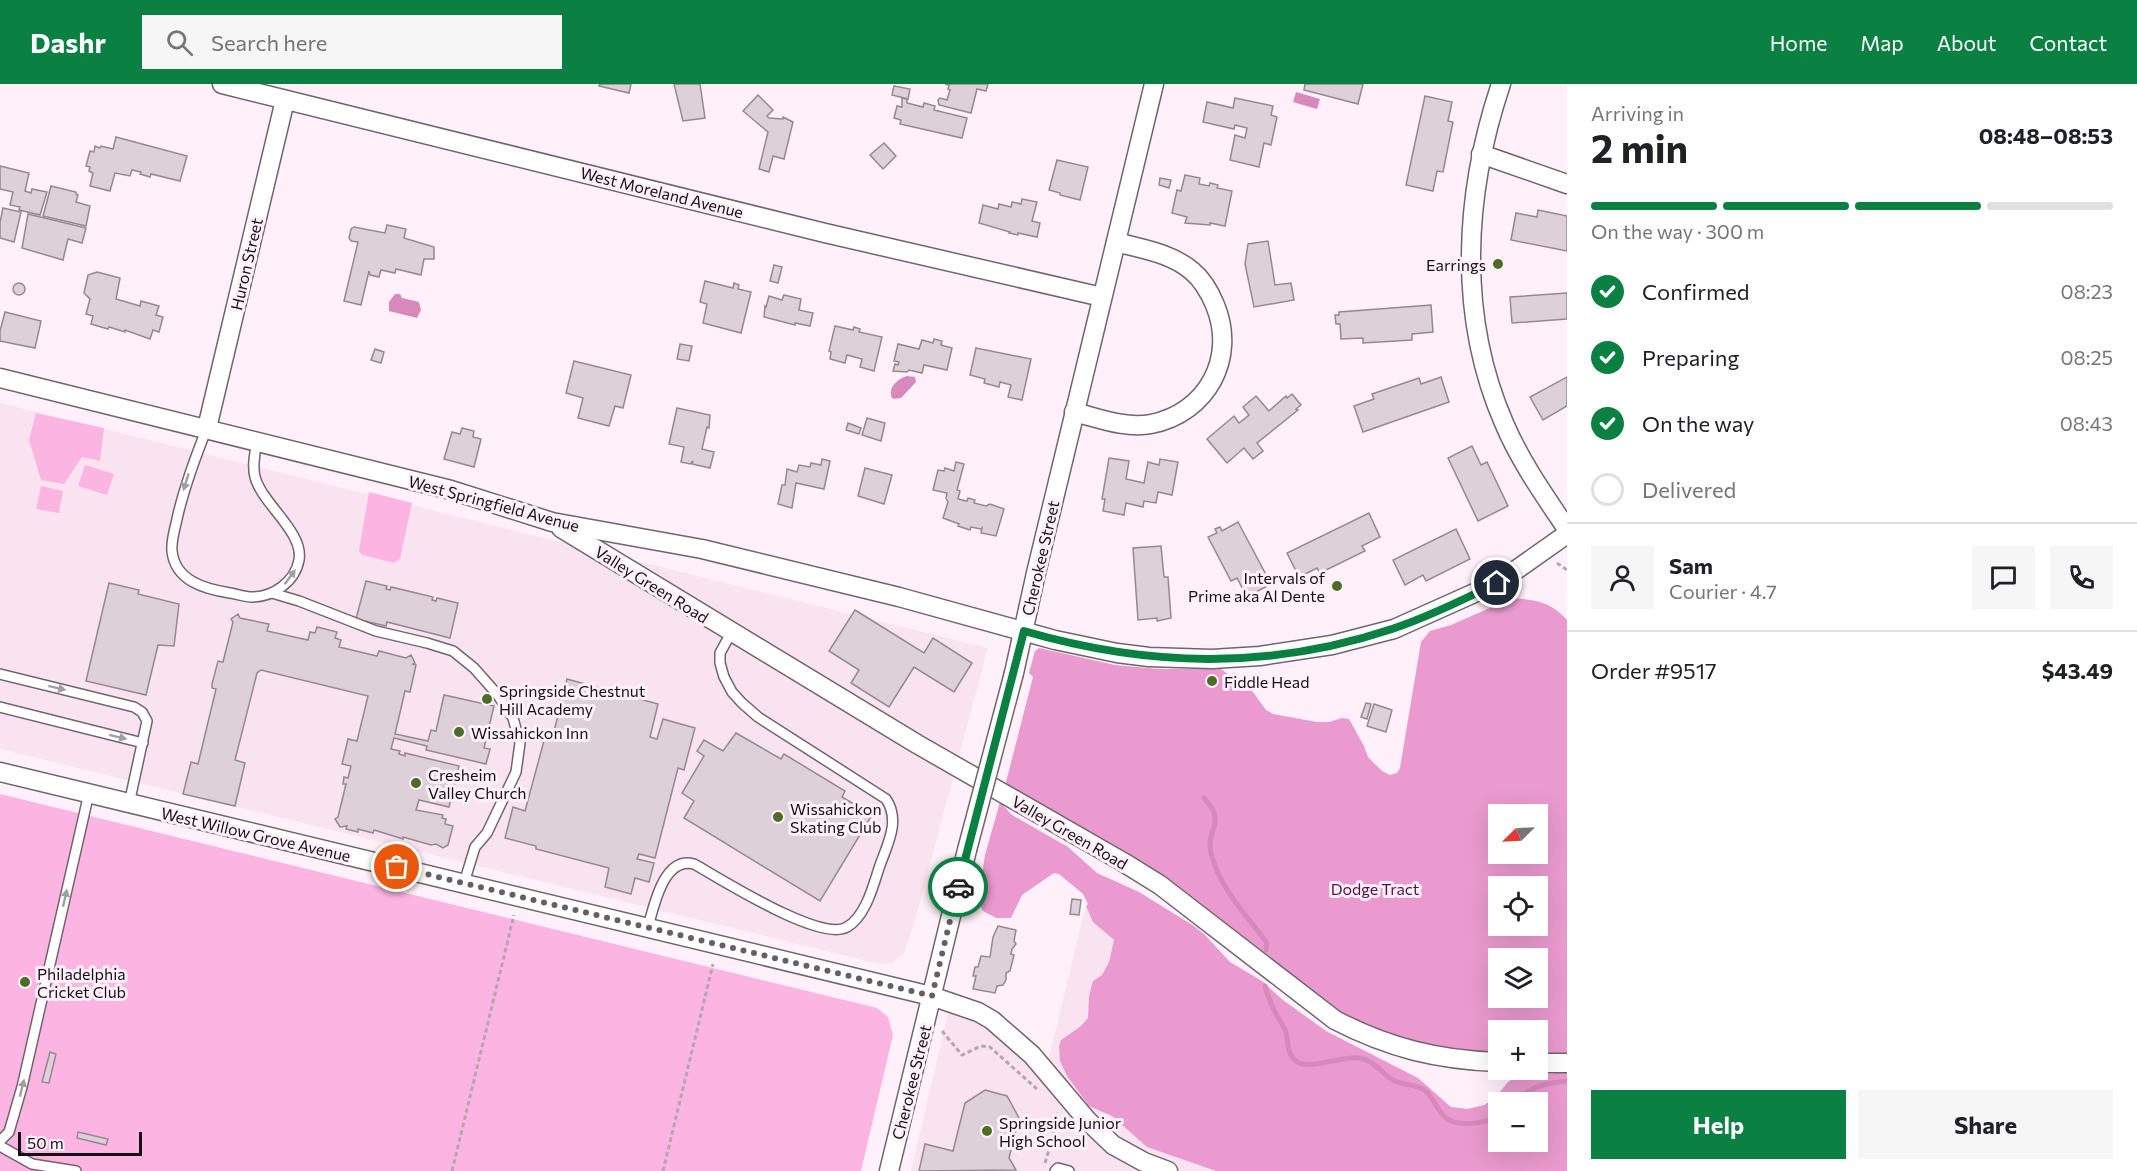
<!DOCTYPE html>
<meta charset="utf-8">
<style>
body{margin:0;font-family:Commissioner,sans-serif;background:#f6f6f6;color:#202124;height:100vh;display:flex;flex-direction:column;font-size:22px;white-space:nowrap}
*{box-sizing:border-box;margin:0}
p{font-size:20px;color:#757577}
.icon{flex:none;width:33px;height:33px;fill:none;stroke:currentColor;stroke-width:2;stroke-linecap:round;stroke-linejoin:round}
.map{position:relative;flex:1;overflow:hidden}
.panel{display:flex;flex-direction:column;background:#fff;width:570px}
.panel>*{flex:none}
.needle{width:39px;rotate:246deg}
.tools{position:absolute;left:1488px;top:720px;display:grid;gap:12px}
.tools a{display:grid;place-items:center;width:60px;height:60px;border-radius:0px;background:#fff;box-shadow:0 6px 24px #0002;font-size:30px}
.scale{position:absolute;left:18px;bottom:15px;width:124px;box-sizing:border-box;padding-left:6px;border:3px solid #151013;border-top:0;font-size:16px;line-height:21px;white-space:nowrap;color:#151013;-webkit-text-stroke:4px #fff0f9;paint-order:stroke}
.pin{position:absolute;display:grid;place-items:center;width:51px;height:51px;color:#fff;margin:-26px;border:3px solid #fff;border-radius:50%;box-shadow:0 2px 6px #0007}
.courier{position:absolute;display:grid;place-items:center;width:60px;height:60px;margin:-30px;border:4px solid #0b8043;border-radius:50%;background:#fff;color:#222;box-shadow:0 2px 8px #0007}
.headline em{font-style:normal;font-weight:700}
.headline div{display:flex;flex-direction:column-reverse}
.headline{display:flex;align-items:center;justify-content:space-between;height:102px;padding:0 24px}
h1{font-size:39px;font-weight:700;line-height:45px}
.bar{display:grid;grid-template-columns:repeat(4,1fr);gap:9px 6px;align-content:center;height:72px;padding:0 24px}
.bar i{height:8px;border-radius:4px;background:#e0e0e0}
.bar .active{background:#0b8043}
.bar p{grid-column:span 4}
.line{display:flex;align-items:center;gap:15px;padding:0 24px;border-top:2px solid #e0e0e0}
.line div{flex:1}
.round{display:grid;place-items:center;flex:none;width:63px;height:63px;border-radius:0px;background:#f6f6f6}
ol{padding:0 24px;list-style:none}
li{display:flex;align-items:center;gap:18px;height:66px}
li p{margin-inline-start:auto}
li .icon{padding:6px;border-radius:50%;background:#0b8043;color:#fff;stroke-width:4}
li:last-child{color:#757577}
li i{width:33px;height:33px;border:3px solid #e0e0e0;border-radius:50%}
.action{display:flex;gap:12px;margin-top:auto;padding:12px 24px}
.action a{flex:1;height:69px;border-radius:0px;background:#0b8043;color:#fff;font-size:24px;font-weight:700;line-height:69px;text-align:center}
.action a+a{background:#f6f6f6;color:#202124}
header{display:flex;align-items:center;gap:36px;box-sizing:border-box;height:84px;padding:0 30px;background:#0b8043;color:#fff}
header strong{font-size:28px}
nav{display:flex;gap:33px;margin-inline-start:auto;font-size:21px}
.search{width:420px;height:54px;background:#f6f6f6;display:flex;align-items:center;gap:15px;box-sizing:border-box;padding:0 21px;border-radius:0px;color:#757577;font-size:22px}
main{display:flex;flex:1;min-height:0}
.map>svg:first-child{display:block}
</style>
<header>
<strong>Dashr</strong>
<div class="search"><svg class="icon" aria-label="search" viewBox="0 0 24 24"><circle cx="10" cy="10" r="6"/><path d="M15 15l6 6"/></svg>Search here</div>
<nav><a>Home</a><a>Map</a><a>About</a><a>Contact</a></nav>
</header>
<main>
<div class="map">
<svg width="1567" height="1087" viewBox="0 0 1567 1087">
<rect width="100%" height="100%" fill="#fff0f9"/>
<g fill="#f9e3f1">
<path d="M0,319L988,564L915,836L904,869L893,878L886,880L871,878L0,665Z"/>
<path d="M1086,822L1243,996L1398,1063L1567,1068V1087H911L953,908L984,924L1047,981Z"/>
</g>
<g fill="#fcb4e2">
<path d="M36,329L104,344L100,377L82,373L64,400L41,396L29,356Z"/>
<path d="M85,381L114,390L107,411L78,402Z"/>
<path d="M41,402L63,407L59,429L36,425Z"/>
<path d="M369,408L412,419L400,475L394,479L362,471L359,467Z"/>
<path d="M0,710L877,924L888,933L893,951L861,1087H0Z"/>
</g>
<g fill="#ea9ace" fill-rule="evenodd">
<path d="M1510,515C1532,514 1552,518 1567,536V970H1538V946H1498V969L1454,967L1398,955L1346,932L1005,702L1033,593L1029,589L1035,567L1039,564L1115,581L1159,585H1221L1231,592L1245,597L1266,626L1273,630L1317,638H1329L1342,634L1349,635L1364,662L1368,673L1382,687L1390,691L1397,689L1400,684L1421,558L1430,547L1451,541ZM1498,730H1538V770H1498ZM1498,802H1538V842H1498ZM1498,874H1538V914H1498Z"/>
<path d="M1000,718L1012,731L1068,763L1097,789L1139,808L1194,842L1204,850L1230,878L1262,897L1283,916L1326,947L1418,994L1451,1023L1468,1025L1484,1021L1495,1014L1508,998L1515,993L1567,988V1087H1216L1147,1063L1112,1032L1089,1022L1067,992L1060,977L1059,962L1061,956L1081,942L1088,934L1089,912L1093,897L1102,891L1109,878L1114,856L1093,838L1086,822L1088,820L1083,810L1059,790L1054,789L1022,811L1011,834H996L983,827L978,817L985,771ZM1498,1018H1538V1058H1498Z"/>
</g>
<g fill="#d789bc">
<path d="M1296,8L1320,15L1317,25L1293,18Z"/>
<path d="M395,210H400L402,214L419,218L421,226L417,234L389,227V218Z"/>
<path d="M907,292L915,293L916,298L901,314L893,315L891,312C889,302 898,295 907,292Z"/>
</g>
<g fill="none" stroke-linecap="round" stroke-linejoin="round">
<g stroke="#d789bc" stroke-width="5">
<path d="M1204,714C1229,741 1203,744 1212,773C1223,809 1246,830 1267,859L1266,866"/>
<path d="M1265,902C1268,913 1272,922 1277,932C1280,937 1284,942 1286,948C1289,959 1286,969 1296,977C1309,988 1345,969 1363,975C1376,978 1382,990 1393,996C1403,1002 1417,999 1427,1008C1434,1015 1438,1028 1446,1034C1460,1044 1485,1039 1498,1032"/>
<path d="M1514,1018C1530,1003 1545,999 1567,997"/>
</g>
</g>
<g fill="#ded0d9" stroke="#968890" stroke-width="1.5">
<path d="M600,0H631L629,9L599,2Z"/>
<path d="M674,0H700L705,34L683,37Z"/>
<path d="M945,0H988L986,7L977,5L971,29L939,21L938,16L940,14L947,16L950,6L948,5L949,1Z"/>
<path d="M1305,0H1363L1358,20L1304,6Z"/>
<path d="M894,2L910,5L908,15L892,11Z"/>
<path d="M758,11L773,26L767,32L769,34L783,35V33L793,38L784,75L773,72L769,88L759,85L768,48L743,27Z"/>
<path d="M1425,12L1452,18L1448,37L1453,38L1443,88L1437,87L1433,107L1406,101Z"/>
<path d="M902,14L907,15V19L923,23L924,19L935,22L934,26L967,34L962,54L900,40L901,36L894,34L897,22L902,23Z"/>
<path d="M1235,14L1273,22L1271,31L1277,33L1271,61L1264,59L1259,83L1230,76L1235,51L1245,54L1247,44L1235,41L1234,45L1203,38L1207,18L1233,24Z"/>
<path d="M116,53L187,72L180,97L151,90L150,93L140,90L141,88L132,86L130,92L115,89L110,107L90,102L93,89L89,87L90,83L86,82L90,67L94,68L95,62L100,64L101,62L113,65Z"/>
<path d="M884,59L896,72L883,85L870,71Z"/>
<path d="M1057,76L1088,83L1080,116L1060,111V109L1049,106Z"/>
<path d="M0,82L29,89L25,107L31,109L32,105L47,108L40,131L19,126L20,123L10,121L13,108L0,105Z"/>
<path d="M1185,91L1200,94L1199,100L1209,102L1210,99L1218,101L1217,104L1232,107L1225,142L1210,139V141L1185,139L1187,133L1172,129L1177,106L1181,107Z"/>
<path d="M1160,94L1171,96L1169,104L1159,101Z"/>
<path d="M51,102L76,108V110L78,111L76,118L90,122L86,142L43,132Z"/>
<path d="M1022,115L1037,118L1032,137L1040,139L1037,153L1018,149V151L1009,149L1010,148L979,139L983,121L998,125L999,120L1011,123L1012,118L1021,120Z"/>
<path d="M3,124L21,128L14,158L0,154V138Z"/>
<path d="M1538,126L1567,132V167L1511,156L1516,129L1537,133Z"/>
<path d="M28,130L86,144L82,159L68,155L63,176L22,164Z"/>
<path d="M387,141L406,145L404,154L434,163V175H424L421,191L396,185L395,189L381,186L379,193L370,191L369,187L361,221L344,217L358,158L351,157L349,154L351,145L354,143L385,149Z"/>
<path d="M1268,157L1275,201L1291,199L1294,216L1254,223L1245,180L1248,160Z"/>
<path d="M774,181L782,183L778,199L770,197Z"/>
<path d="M97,188L120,194L116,215L140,222L141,217L159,222L156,231L163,233L159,248L153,246L150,255L125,246V248L109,243L108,245L91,240L93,232L86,230L90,215L84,209L88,191Z"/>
<path d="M705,197L733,204L734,199L739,201L738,205L751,208L741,249L703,239L707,220L700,218Z"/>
<circle cx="19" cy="205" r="6"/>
<path d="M1567,209V235L1512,239L1510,213Z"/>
<path d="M784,211L801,215L799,226L813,229L810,242L795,239V241L764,233L765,222L766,223L769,212L782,216Z"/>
<path d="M1431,221L1433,248L1412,250V256L1363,259V254L1341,255L1340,240H1336L1335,231H1339V228Z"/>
<path d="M5,228L41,237L35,264L0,257V247Z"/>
<path d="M835,242L853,246L854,243L860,245L859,248L882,253L874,287L860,283L862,275L847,271L845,279L830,275L831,268L829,267Z"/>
<path d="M934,255L942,257L941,261L952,264L947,286L924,281L922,289L909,286L907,288L893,287L895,280L898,281L899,278L894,277L898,260L919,265L922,256L933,259Z"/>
<path d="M680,260L692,262L689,277L677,275Z"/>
<path d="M976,264L1031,275L1022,316L1008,313L1011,301L1000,298L999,303L984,299L985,295L970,291Z"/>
<path d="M375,265L384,268L381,279L371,276Z"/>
<path d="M574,277L631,291L623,324L615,322L609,342L578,334L583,314L566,309Z"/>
<path d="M1441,293L1449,318L1363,348L1354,322L1374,315L1372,310L1419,294L1421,300Z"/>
<path d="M1567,293V322L1543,336L1530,313Z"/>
<path d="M1292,310L1301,321L1296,325L1298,326L1257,359L1263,367L1253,375L1244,364L1227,379L1207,355L1234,332L1239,339L1249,331L1243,323L1256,312L1269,327L1286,312L1287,314Z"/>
<path d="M677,324L710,331L709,344L707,343L702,365L714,368L710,384L692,380L693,377L690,380L681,378L684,363L669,360Z"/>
<path d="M867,334L885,339L881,357L862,351Z"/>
<path d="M848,339L861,344L859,350L846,346Z"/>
<path d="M462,344L474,347L473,353L481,355L474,383L444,375L452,348L460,350Z"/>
<path d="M1472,362L1481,381L1487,378L1508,422L1478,437L1448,374Z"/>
<path d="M1109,374L1129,377L1126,395L1144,399L1148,378L1159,381L1160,375L1178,378L1172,411L1158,408L1156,419L1144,417L1143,423L1126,419L1124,431L1103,427L1105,415H1102Z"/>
<path d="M822,375L830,377L824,405L796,399L792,424L778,420L782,401H785L787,385L797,388L799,381L810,383L811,379L821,381Z"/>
<path d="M956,378L964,380L957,406L960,407L958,415L967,417L968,414L975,416L974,419L986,422L990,420L1004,425L996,452L981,449L982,444L981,445L971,443L970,446L958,442L959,440L943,434L948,418L946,414L947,409L933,406L938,386L944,387L945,384L954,387Z"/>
<path d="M865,384L892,391L884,420L858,412Z"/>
<path d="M1369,429L1380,453L1362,462L1365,467L1320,489L1317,484L1299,493L1287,469Z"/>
<path d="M1238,438L1271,500L1247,513L1237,494L1231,497L1208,453L1217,449L1215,445L1220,443L1222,447Z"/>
<path d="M1456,445L1470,475L1426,497L1423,491L1405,501L1393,476Z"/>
<path d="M1161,462L1164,493H1168L1171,534L1157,537V534L1138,536L1133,464Z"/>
<path d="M366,497L387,502L386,505L390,506L391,503L433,513L432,516L436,517L437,514L458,519L450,554L387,538L386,542L356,535Z"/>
<path d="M109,499L139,506L138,510L179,520L174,562L158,561L146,611L86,597Z"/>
<path d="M855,526L924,569L933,554L972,579L954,608L914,583L889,623L851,599L859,586L829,567Z"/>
<path d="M238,530L240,534L269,540L267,547L308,556L310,548L315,549L317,543L337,548L335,554L341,556L339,563L377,572L379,567L406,574L411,571L415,579L413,580L416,581L410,608L405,607L395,650L428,657L431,646L436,647L444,611L494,622L484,664L490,665L486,680L426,666L427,662L394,654L391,665L400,667L399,670L405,672V669L459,682L449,723L419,716L416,726L443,731L442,734L446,735L445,740L453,742L448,761L443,764L436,760L431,761L403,753V755L374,746L373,749L358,745V748L346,745L347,742L340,743L335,735L338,733L346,700H343L344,693L348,694L351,682L342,680L348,655L357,657L368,612L261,586L257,589L235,676L245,679L235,722L183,710L191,678L198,680L216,605L212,604V600L218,577L223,578L233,538L231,535Z"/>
<path d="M567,595L658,620L650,653L657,655L663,635L695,644L684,686L678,684L655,774L639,770L637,775L654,779L649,798L635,794L631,810L605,803L609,784L536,765V762L505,754L513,723L525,727L545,653L552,655L562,616L542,610L544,603L563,609Z"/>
<path d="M1366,619L1371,620L1367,635L1361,633Z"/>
<path d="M1374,620L1392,626L1386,648L1367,642Z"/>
<path d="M736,649L781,675L784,670L845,707L842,713L872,731L820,817L684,734L694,717L682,709L704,672L697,667L704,656L723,667Z"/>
<path d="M1072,815L1081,816L1079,831L1070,830Z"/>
<path d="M998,842L1016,846L1014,857L1016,860L1012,865L1011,870L1014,871L1010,887L1006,889V896L1003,901L997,902L995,909L973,905L976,892H973L975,883H978L981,872L990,873L993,853Z"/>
<path d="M50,968L56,970L49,999L42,998Z"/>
<path d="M985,1006L1007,1012L1019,1034L1009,1074L1016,1086L919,1087L925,1060L953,1067L965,1019Z"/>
<path d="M78,1048L108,1055L106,1061L77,1054Z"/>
</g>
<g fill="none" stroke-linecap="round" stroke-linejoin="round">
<defs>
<g id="lane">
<path d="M207,344C195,374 184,403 177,435C175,445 171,456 172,467C175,497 205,505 230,509C237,510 245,513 252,513C273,513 295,498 299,476C304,448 262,420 255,393C252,381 255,369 257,357"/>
<path d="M272,509L299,517L376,547L427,559L453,567L474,584L497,610L513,634L520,659L516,688L487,749L475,763L464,799"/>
<path d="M0,590L134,623L142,628L147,637L129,720"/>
<path d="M0,623L143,659"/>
<path d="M648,843C654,821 664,772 694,780C721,795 821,859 847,843C865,833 873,803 879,784C887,761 901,737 886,715L758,633L742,619L732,608L724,593L720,579V569L731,549"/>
<path d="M0,1057L9,1048L22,1003L89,709"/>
<path d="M0,1062L32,1080L76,1087"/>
<path d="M1055,1087L1058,1084L1069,1087"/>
</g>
<g id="street">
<path d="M222,0L825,149L1102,213"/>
<path d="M1501,0C1464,110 1457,231 1504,339C1520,377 1544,411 1567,445"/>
<path d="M1481,70L1567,100"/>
<path d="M0,294L451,406L552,438L702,465L899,513L1055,556L1117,569L1149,573L1212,575L1260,572L1332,561L1394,545L1499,498L1567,450"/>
<path d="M1074,328C1098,334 1126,345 1151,340C1207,329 1237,274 1215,221C1210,209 1203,196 1192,187C1171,169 1142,165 1116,158"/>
<path d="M207,344L285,16"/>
<path d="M561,444L917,660L1123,778L1160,801L1335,936C1389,964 1438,976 1498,978"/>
<path d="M1014,589L1036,489L1154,0"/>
<path d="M0,688L931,912L978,928L992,936L1032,971L1087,1036L1113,1061L1144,1078L1168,1087"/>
<path d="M1538,979H1567"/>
<path d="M889,1087L967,766"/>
</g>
</defs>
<use href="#lane" stroke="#71656c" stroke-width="12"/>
<use href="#street" stroke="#71656c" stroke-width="21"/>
<g stroke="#b2a7ae" stroke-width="3" stroke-dasharray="4.5 3" stroke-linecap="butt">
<path d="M1557,479L1567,486"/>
<path d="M942,947L962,971L981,962L990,963L1037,1005"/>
<path d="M1045,1079L1057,1039V1028"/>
<path d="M452,1087L514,831"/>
<path d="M663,1087L713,880"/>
</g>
<use href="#lane" stroke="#fff" stroke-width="9"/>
<use href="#street" stroke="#fff" stroke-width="18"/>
<defs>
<path id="street-bridge" d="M967,766L1014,589"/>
</defs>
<use href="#street-bridge" stroke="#71656c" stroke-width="21" stroke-linecap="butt"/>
<use href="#street-bridge" stroke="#fff" stroke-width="18"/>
</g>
<defs><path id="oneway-solid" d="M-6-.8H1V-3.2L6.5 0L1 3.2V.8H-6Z" transform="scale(1.5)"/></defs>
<g fill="#a19fa1">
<use href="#oneway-solid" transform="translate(186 398) rotate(107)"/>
<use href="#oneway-solid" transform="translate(290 493) rotate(-54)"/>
<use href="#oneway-solid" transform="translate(57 604) rotate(14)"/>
<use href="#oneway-solid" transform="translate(118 653) rotate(14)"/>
<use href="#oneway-solid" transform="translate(65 814) rotate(-77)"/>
<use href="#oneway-solid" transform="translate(22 1004) rotate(-76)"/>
</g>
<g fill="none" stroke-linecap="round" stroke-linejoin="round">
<path stroke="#675e64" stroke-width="6" stroke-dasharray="0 10.8" d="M397,783L932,912L958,803"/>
<path stroke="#0b8043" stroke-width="8" d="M958,803L1024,547C1148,583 1269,586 1392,545C1428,533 1463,516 1497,499"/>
</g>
<g fill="#4b6d25" stroke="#fff0f9" stroke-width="2">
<circle cx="1498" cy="180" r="6"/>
<circle cx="1337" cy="502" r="6"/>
<circle cx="1212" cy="597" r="6"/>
<circle cx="487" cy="615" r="6"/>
<circle cx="459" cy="648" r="6"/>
<circle cx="416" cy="699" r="6"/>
<circle cx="778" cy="733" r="6"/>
<circle cx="25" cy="898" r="6"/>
<circle cx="987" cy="1047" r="6"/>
</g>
<g text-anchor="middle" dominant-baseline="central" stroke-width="6" stroke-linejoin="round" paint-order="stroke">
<g font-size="16" fill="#151013" stroke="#fff0f9">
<text transform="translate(662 108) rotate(14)">West Moreland Avenue</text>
<text transform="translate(246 180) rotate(-77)">Huron Street</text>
<text transform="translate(494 419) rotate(15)">West Springfield Avenue</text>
<text transform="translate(1040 474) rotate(-77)">Cherokee Street</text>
<text transform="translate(652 500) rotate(32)">Valley Green Road</text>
<text transform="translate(1070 748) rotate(30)">Valley Green Road</text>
<text transform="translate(256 750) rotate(13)">West Willow Grove Avenue</text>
<text transform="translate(911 998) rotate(-76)">Cherokee Street</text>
</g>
<g font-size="16" fill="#151013" stroke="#fff0f9" text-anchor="start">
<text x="1486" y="180" text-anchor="end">Earrings</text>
<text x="1325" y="493" text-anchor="end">Intervals of<tspan x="1325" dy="18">Prime aka Al Dente</tspan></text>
<text x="1224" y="597">Fiddle Head</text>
<text x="499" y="606">Springside Chestnut<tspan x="499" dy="18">Hill Academy</tspan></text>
<text x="471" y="648">Wissahickon Inn</text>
<text x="428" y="690">Cresheim<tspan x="428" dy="18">Valley Church</tspan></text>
<text x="790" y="724">Wissahickon<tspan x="790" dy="18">Skating Club</tspan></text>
<text x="37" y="889">Philadelphia<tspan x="37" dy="18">Cricket Club</tspan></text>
<text x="999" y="1038">Springside Junior<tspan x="999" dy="18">High School</tspan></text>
</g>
<g font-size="16" fill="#561043" stroke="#fff0f9">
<text x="1375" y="804">Dodge Tract</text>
</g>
</g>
</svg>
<div class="tools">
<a><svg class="needle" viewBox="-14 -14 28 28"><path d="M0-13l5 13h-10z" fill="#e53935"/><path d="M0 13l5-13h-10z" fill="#757577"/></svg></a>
<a><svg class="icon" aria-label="locate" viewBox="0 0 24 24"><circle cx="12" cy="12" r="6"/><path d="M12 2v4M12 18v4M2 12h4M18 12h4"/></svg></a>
<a><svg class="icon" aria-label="layers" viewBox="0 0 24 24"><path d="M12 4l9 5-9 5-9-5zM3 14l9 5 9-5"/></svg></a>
<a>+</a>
<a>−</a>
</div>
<div class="scale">50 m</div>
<div class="pin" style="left:397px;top:783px;background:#ea580c"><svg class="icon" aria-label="bag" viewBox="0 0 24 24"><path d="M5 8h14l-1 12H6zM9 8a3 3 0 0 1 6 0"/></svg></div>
<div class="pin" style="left:1497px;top:499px;background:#1f2937"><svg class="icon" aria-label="home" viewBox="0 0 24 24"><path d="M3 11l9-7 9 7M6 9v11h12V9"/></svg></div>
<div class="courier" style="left:958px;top:803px"><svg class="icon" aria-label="car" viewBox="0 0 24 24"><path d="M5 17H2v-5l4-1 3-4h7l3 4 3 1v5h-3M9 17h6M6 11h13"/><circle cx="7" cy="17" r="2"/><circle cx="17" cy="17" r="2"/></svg></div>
</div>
<section class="panel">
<div class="headline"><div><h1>2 min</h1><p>Arriving in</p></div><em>08:48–08:53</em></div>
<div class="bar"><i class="active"></i><i class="active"></i><i class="active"></i><i></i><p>On the way · 300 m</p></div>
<ol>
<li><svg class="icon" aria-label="check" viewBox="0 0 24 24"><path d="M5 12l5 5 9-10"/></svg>Confirmed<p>08:23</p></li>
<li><svg class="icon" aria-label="check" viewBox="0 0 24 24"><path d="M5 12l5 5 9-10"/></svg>Preparing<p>08:25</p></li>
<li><svg class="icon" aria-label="check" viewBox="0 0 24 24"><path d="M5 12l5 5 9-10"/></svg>On the way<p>08:43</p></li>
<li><i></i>Delivered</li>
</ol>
<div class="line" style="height:108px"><a class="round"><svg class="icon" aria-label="person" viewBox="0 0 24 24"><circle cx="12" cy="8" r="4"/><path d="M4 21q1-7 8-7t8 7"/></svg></a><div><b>Sam</b><p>Courier · 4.7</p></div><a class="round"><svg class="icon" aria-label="chat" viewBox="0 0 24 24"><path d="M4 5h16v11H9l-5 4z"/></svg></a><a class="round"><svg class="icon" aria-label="phone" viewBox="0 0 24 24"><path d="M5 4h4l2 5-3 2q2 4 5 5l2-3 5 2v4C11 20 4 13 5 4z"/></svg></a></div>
<div class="line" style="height:78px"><div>Order #9517</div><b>$43.49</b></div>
<div class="action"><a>Help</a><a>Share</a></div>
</section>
</main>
